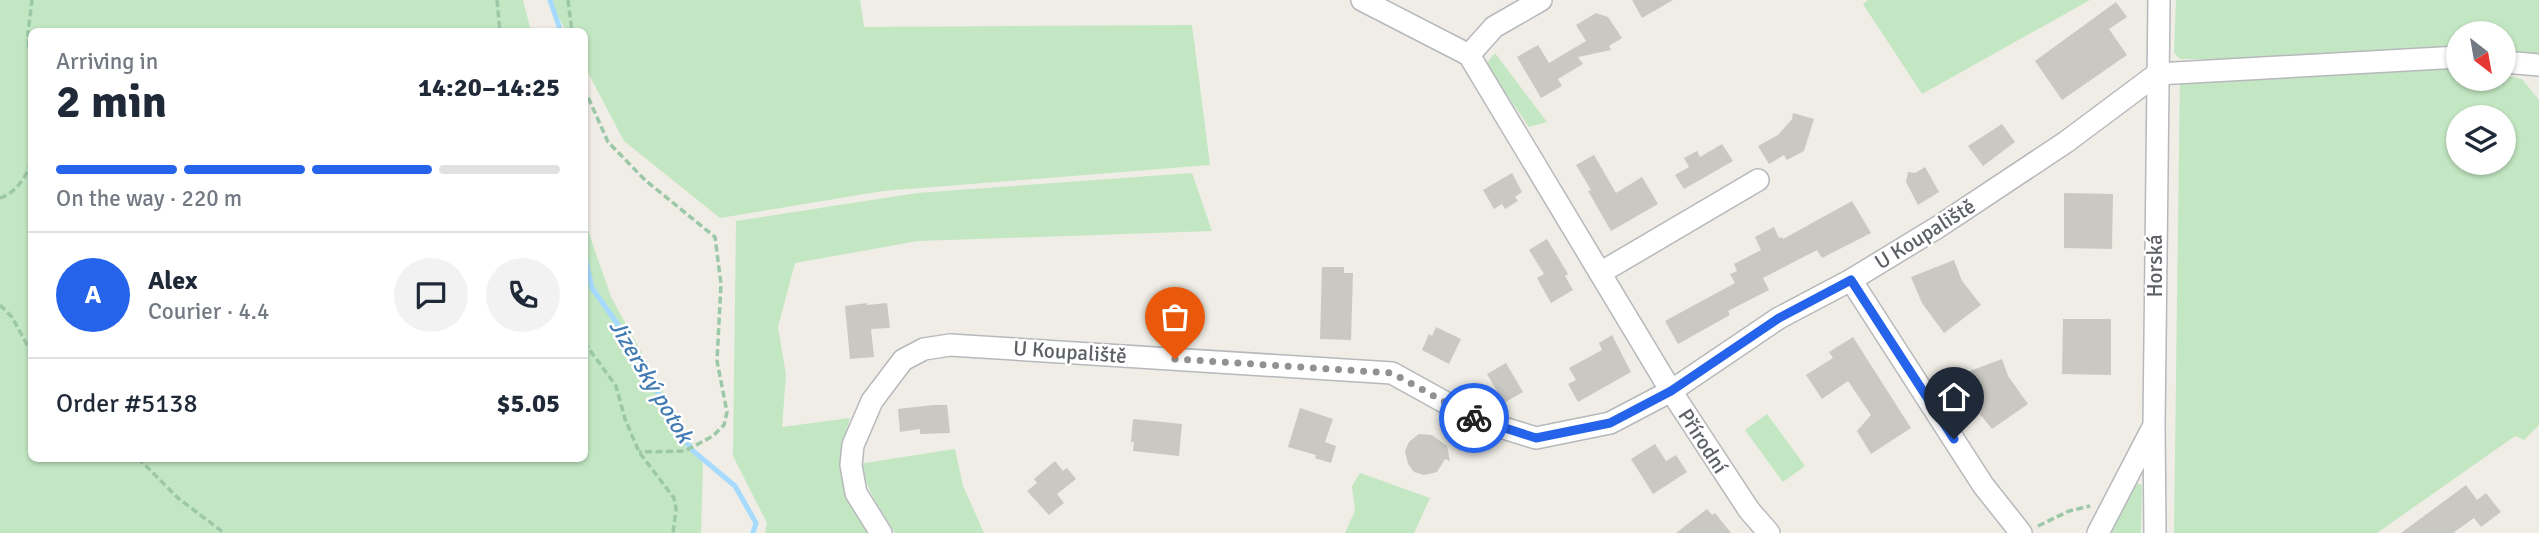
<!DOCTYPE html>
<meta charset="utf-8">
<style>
body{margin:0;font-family:Signika,sans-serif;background:#f2f2f3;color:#1f2937;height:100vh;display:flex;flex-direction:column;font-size:26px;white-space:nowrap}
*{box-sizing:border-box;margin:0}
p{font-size:23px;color:#747a83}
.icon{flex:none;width:38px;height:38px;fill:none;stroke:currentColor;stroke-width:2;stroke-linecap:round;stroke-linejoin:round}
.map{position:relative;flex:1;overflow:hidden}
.side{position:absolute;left:28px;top:28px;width:560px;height:434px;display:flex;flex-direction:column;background:#fff;border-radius:10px;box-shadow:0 2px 5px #0004}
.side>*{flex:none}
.needle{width:46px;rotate:149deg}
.fabs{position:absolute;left:2446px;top:21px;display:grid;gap:14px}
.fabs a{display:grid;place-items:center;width:70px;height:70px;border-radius:50%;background:#fff;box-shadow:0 2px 5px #0004;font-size:35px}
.pin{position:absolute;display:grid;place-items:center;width:60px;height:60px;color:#fff;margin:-72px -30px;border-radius:50% 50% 50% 0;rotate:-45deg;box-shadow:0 0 7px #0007}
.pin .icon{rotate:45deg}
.courier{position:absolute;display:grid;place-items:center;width:70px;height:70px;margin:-35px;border:5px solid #2563eb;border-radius:50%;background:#fff;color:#222;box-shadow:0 2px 9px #0007}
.summary em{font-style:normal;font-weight:700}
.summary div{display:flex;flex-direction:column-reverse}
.summary{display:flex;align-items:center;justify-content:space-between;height:119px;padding:0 28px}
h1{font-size:46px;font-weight:700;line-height:52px}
.bar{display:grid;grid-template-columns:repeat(4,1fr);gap:10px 7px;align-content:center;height:84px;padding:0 28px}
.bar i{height:9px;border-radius:5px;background:#e0e1e3}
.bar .selected{background:#2563eb}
.bar p{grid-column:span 4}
.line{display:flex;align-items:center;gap:18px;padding:0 28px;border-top:2px solid #e0e1e3}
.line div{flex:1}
.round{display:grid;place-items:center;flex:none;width:74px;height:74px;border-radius:37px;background:#f2f2f3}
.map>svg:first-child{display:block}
</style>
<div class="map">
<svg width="2539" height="533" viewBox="0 0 2539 533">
<rect width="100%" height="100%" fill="#efede5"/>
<g fill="#c3e7c2" fill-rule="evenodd">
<path d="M0,0H523L531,31L32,32V458H584L585,222L611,297L703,464L701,533H0Z"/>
<path d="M549,0H860L864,27L1192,25L1210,165L883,191L720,218L624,141L585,67L584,32L566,31Z"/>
<path d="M1868,0H2090L1922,94L1863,4Z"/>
<path d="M2176,0H2539V60H2504V33H2459V60L2180,59L2174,53Z"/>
<path d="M1495,53L1547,122L1529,127L1486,64Z"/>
<path d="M2459,65V79H2504V75L2522,79L2539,100V425L2524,440L2515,436L2377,533H2174L2180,74ZM2459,117H2504V163H2459Z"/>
<path d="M1192,173L1212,231L918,241L795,263L778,327L786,375L782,427L850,418L841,449L846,494L869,533H765L767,523L733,456L736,221L917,193Z"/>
<path d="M1767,414L1805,466L1783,482L1745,430Z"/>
<path d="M955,449L963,486L984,533H895L873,497L858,464Z"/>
<path d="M1360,473L1430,498L1414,533H1345L1355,511L1352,486Z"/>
<path d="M2136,483L2142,485L2141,533H2110Z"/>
</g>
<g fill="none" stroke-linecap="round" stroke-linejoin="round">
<g stroke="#a6daff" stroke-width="5">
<path d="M550,0L561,32"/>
<path d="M584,252L592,288L631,343L679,431L692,450L735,486L756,523L753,533"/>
</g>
</g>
<g fill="#cac8c2">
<path d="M1632,0H1673L1642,18Z"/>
<path d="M2116,2L2127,17L2109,29L2127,55L2062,100L2035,61Z"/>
<path d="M1596,13L1608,17L1622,38L1609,46L1611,50L1578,57L1583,64L1558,79L1562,86L1541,98L1517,57L1538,45L1549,63L1586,41L1576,25Z"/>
<path d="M1793,113L1814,119L1804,151L1787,160L1784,155L1769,164L1758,146L1778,135L1792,119Z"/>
<path d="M2002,124L2015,142L1983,166L1968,146Z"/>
<path d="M1722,144L1733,161L1684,189L1675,175L1689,167L1684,158L1697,151L1700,157Z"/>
<path d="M1594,155L1616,193L1642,177L1658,204L1611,231L1588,191L1591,190L1576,165Z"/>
<path d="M1925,167L1939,192L1918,205L1906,182L1908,172L1915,173Z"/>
<path d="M1512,173L1522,192L1515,197L1518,201L1505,209L1502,204L1494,209L1483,190Z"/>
<path d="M2064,193L2113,194L2112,249L2064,248Z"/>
<path d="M1852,201L1871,233L1822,258L1817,250L1763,278L1769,290L1728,311L1730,315L1678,344L1665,321L1735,283L1730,274L1737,271L1734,264L1761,250L1755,237L1774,227L1779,238L1782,237L1783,239Z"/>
<path d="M1547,239L1568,274L1565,276L1573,290L1551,303L1537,278L1544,274L1529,250Z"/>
<path d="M1954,260L1962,281L1981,305L1944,333L1922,303L1911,277Z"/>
<path d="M1322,267H1344V273H1353L1351,340L1320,339Z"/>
<path d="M867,303V305L887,303L890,328L871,329L874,357L850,359L845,306Z"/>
<path d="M2063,319H2111V375L2062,374Z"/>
<path d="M1436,327L1461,339L1449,364L1422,350L1429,334L1432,336Z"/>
<path d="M1612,335L1631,372L1578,402L1568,384L1576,380L1569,368L1602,350L1599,343Z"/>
<path d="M1853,337L1911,428L1871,454L1857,431L1871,415L1848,381L1822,399L1806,375L1833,358L1829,352Z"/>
<path d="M2002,359L2008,376L2028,404L1992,429L1975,408L1962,374Z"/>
<path d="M1506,363L1523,392L1504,403L1487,374Z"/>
<path d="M933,405H947L950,433L920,434V429L900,432L898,409Z"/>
<path d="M1300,408L1333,419L1325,442L1336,446L1331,463L1315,458L1316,455L1288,447Z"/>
<path d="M1133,419L1182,424L1179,456L1133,451L1134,442H1131Z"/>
<path d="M1419,434L1432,435L1447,446L1450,461L1445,459L1437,472L1424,475L1414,472L1408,464L1405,451L1409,442Z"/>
<path d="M1655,444L1666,461L1676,455L1687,472L1653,494L1631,459Z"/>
<path d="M1055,461L1063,471L1067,468L1076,479L1057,494L1064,503L1049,515L1027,491L1037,483L1034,479Z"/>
<path d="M2466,485L2477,500L2486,493L2501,512L2481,527L2474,518L2453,533H2401Z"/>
<path d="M1707,509L1712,515L1715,513L1731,533H1676Z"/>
</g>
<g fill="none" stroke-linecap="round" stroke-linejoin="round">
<defs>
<g id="minor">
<path d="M1362,0L1469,55"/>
<path d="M1469,55L1671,391L1749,510L1769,533"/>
<path d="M1469,55L1494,27L1541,0"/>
<path d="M2504,62L2539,65"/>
<path d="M2157,74L2459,57"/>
<path d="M1600,273L1758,180"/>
<path d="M1851,280L1983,485L2021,533"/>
<path d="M881,533L856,493L851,465L853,445L872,401L903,360L924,349L950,345L1392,373L1475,419L1536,438L1610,423L1671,391L1779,318L1851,280L1938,227L2066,142L2157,74"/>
<path d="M2098,533L2152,429"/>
<path d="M2155,533L2154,425L2159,0"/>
</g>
</defs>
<use href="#minor" stroke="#b6b8bc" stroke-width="24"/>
<g stroke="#9bc8a7" stroke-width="3.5" stroke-dasharray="7 3.5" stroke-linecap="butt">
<path d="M497,0L500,32"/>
<path d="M568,0L572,32"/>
<path d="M32,79L28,33L32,0"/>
<path d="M584,88L608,142L645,180L715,237L721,284L717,361L727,412L724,425L713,436L685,451L639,452"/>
<path d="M0,198C16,193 27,176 32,160"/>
<path d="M0,305L12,317L32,354"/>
<path d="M584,342L616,386L625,419L639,452L674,498L676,509L673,533"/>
<path d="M138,458L178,498L224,533"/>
<path d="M2038,526L2069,511L2090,506"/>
</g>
<use href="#minor" stroke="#fff" stroke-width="21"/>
</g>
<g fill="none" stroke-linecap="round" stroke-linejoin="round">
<path stroke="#909292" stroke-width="7" stroke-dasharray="0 12.6" d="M1175,359L1392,373L1474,418"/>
<path stroke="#2563eb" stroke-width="9" d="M1474,418L1536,438L1610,423L1671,391L1779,318L1851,280L1954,439"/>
</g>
<g text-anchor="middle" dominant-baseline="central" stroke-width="5" stroke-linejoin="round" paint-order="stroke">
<g font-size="21" fill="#5d6166" stroke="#fff">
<text transform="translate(1925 234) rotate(-32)">U Koupaliště</text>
<text transform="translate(2155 266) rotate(-90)">Horská</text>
<text transform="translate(1070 352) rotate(4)">U Koupaliště</text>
<text transform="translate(1703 441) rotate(57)">Přírodní</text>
</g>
<g font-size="23" font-style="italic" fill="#427ab2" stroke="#fff">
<text transform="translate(651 381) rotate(59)">Jizerský potok</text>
</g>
</g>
</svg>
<div class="fabs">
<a><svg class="needle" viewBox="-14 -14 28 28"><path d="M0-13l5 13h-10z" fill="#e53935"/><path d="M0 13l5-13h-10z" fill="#747a83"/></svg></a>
<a><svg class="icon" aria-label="layers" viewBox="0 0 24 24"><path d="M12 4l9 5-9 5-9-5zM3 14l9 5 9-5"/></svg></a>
</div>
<div class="pin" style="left:1175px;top:359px;background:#ea580c"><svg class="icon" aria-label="bag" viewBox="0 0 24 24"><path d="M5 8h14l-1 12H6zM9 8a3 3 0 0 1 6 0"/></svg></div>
<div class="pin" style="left:1954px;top:439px;background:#1f2937"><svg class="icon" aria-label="home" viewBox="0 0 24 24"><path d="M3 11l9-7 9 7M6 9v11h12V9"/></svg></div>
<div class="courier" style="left:1474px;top:418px"><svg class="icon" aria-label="bike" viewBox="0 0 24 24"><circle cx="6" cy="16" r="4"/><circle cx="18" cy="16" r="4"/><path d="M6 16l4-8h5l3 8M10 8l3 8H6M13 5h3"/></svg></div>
<section class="side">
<div class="summary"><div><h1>2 min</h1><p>Arriving in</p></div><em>14:20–14:25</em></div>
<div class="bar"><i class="selected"></i><i class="selected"></i><i class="selected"></i><i></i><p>On the way · 220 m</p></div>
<div class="line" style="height:126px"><b class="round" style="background:#2563eb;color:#fff">A</b><div><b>Alex</b><p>Courier · 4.4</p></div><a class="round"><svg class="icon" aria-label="chat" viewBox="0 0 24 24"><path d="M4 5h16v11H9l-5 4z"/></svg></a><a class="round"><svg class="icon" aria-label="phone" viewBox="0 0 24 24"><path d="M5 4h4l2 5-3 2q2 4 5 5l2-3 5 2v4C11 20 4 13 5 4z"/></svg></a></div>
<div class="line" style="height:91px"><div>Order #5138</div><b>$5.05</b></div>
</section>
</div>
